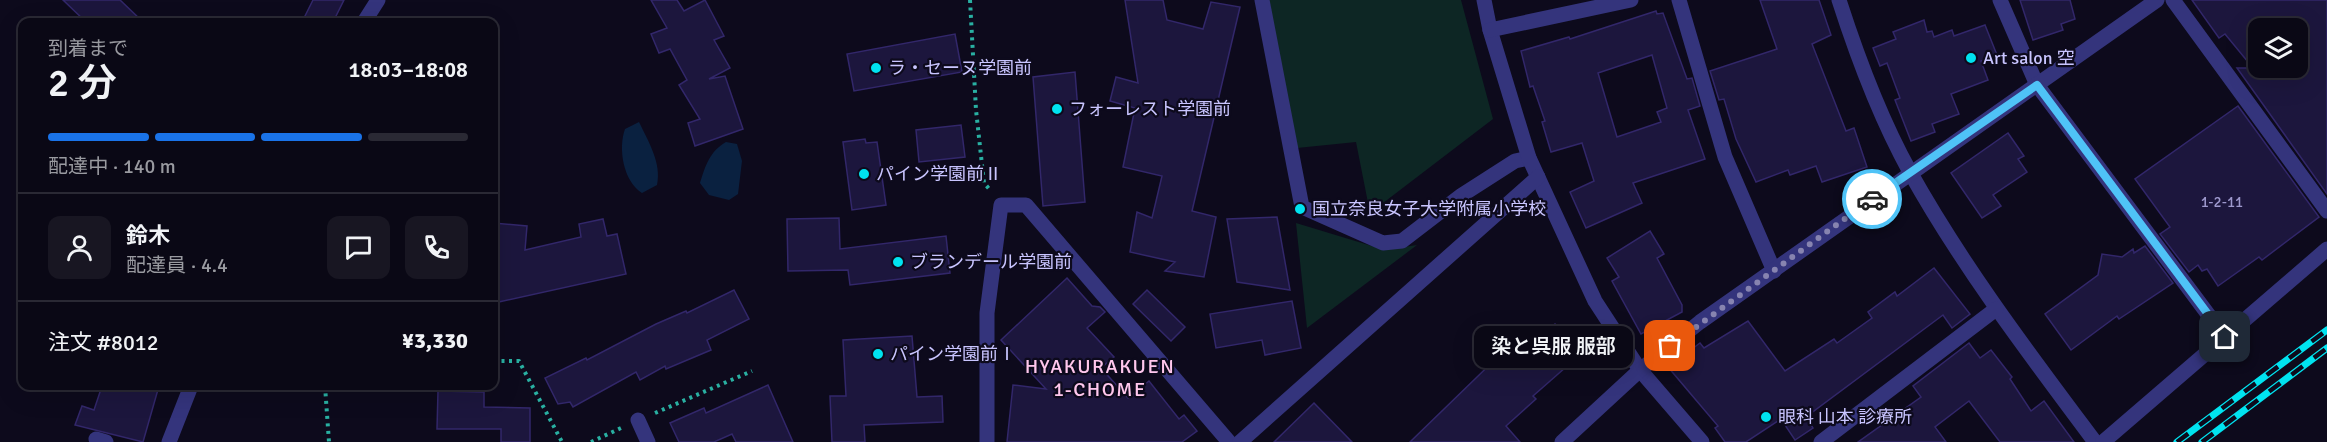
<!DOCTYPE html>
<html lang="ja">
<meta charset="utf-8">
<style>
body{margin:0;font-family:Signika,"Noto Sans JP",sans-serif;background:#181622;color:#f1f3f6;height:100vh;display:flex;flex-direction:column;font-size:22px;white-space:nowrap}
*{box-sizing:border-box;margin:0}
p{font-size:20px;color:#999aa0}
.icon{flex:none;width:33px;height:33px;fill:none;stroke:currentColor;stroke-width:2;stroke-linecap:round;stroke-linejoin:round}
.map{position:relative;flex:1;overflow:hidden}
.side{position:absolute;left:18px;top:18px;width:480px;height:372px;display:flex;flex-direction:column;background:#0a0815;border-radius:12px;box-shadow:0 6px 24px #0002,0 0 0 2px #2a2934}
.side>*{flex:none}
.buttons{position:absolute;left:2248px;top:18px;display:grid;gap:12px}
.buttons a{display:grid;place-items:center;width:60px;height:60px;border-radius:12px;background:#0a0815;box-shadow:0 6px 24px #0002,0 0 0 2px #2a2934;font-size:30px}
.pin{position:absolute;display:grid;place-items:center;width:51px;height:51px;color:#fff;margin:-26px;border-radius:12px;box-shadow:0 3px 9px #0006}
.courier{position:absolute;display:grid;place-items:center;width:60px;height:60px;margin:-30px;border:4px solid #4fc3f7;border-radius:50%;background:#fff;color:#222;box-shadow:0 2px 8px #0007}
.bubble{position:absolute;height:42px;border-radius:12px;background:#0a0815;box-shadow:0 6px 24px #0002,0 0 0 2px #2a2934;font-size:20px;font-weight:600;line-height:42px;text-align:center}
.head em{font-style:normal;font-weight:600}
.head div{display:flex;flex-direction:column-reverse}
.head{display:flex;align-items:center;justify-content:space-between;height:102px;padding:0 30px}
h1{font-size:39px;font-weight:600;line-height:45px}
.bar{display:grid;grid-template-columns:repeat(4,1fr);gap:9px 6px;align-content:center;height:72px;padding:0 30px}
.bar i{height:8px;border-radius:4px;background:#2a2934}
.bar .current{background:#1a73e8}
.bar p{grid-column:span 4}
.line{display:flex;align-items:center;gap:15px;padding:0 30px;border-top:2px solid #2a2934}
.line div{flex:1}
.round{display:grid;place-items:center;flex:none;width:63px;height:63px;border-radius:12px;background:#181622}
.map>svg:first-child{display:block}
</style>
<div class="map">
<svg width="2327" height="442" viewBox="0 0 2327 442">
<rect width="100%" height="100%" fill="#0d0a1c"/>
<g fill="#0d2624">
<path d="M1269,0H1461L1493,119L1370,213L1356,142L1297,148Z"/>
<path d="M1296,223L1385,250L1417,245L1307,328Z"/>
</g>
<g fill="#0a2140">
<path d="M639,122C648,141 662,163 657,185L642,193C623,181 618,148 625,129Z"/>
<path d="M726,142L737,144L742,161L738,194L729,200L709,195L700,183C705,166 710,151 726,142Z"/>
</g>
<g fill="#1c163d" stroke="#32276a" stroke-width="1.5" fill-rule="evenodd">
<path d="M63,0H120L143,22H86Z"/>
<path d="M313,0H344L333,22H302Z"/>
<path d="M651,0H677L684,11L705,0L724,36L714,40L730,68L709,79L725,76L743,129L695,146L688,123L700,119L679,85L687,80L670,49L659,53L651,34L667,28Z"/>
<path d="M1125,0H1163L1167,20L1203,29L1211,2L1240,7L1192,211L1216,217L1204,277L1165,271L1175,262L1130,252L1137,212L1152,218L1162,176L1123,167L1135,108L1110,101L1116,77L1138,83Z"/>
<path d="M1760,0H1819L1831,35L1812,44L1846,131L1854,128L1867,167L1822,182L1816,166L1790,175L1788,170L1756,182L1736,139L1724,99L1719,100L1710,71L1777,49Z"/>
<path d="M2020,0H2070L2075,19L2061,24L2063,30L2033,40Z"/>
<path d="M2192,0H2327V194L2237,68H2253L2225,34L2219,38ZM2259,28H2298V68H2259Z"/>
<path d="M1656,11L1657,14L1663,13L1687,79L1692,78L1700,106L1688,110L1705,159L1633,183L1642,203L1586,228L1570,192L1594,181L1582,143L1551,152L1542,122L1545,121L1533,86L1530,87L1521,51L1569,37L1570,39ZM1652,55L1667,108L1657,112L1661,122L1617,137L1598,73Z"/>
<path d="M1924,20L1927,32L1932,31L1934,37L1952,30L1954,36L1985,25L1997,55L1981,61L1988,80L1951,94L1959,114L1932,124L1935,132L1911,141L1895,100L1900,98L1887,63L1880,66L1873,48L1896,39L1893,32Z"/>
<path d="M955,34L962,72L854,91L847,54Z"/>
<path d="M1075,72L1085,202L1043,206L1033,77Z"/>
<path d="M2238,106L2319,217L2262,260L2259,257L2218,286L2207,269L2202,271L2198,265L2189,272L2160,234L2170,227L2135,179Z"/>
<path d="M961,125L965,157L919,162L916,130Z"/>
<path d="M2008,133L2024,156L2018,159L2027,172L1993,195L2001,206L1982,218L1951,173Z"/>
<path d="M865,139L866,143L877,142L886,205L852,210L843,142Z"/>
<path d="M1277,217L1290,290L1237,282L1227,219Z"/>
<path d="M839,218L840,249L946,236L950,273L850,285L848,270L788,271L787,219Z"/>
<path d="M603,219L607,236L617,234L626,274L494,303V223L527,226L525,250L581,237L579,224Z"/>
<path d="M1650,231L1664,254L1657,258L1682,305V312L1641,334L1612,281L1619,277L1607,258Z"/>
<path d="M2145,246L2173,283L2119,319L2117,316L2071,350L2045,314L2098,275L2102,254L2122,257L2133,249L2134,253Z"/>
<path d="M1934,268L1970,314L1952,328L1943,315L1806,417L1813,428L1795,440L1781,419L1746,442H1725L1715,428L1718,426L1668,367L1700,343L1704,348L1748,321L1785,371L1834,339L1837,343L1872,318L1868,312L1895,292L1897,296Z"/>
<path d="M1067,278L1092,306L1100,307L1105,312L1087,328L1114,357L1101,368L1128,398L1149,381L1179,419L1184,415L1197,431L1182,442H1007L1013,385L1046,389L1001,340Z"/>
<path d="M734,290L749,319L707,340L711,350L666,369L665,366L640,380L636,372L573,407L570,402L558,404L545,378L586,358L587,360L656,324L686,311L687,313Z"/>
<path d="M1147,290L1185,327L1171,341L1133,304Z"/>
<path d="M1292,301L1301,348L1265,355L1262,340L1216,348L1210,314Z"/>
<path d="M1555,324L1582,353L1533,396L1536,399L1506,426L1520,442H1410L1510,345L1520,356Z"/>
<path d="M912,336L917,397L942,396L943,422L864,425L865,442H832L830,396H846L843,340Z"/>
<path d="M1969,343L1980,358L1991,350L2012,377L2010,379L2031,411L2044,401L2074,442H2000L1969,401L1935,427L1946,442H1858L1921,397L1913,386Z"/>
<path d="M768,385L793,442H736L732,434L714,442H679L670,423L704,408L706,413Z"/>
<path d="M102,386H159L143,442L75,425L82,406L94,410Z"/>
<path d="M438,391L484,392V407L530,408V442H501V429H437Z"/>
<path d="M1314,403L1352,442H1274Z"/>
</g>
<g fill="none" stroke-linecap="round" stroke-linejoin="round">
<g stroke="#29b0a2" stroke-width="4" stroke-dasharray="3 4.5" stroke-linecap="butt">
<path d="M970,0L976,110L984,183L991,191"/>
<path d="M494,361H519L562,442"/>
<path d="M325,386L329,442"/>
<path d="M655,413L752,371"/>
<path d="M591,442L621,428"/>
</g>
<g stroke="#34347c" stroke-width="15">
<path d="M1262,0L1302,207L1383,243L1402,241L1462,195L1515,161L1529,158"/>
<path d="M1484,0L1490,30L1529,158L1595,301L1640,370L1702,442"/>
<path d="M1679,0L1725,157L1774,271"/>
<path d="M1839,0C1858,59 1880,118 1910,172C1963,267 2030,355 2095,442"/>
<path d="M2000,0L2037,85L2225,337"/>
<path d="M2173,0L2327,211"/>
<path d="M364,22L378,0"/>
<path d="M1490,30L1631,0"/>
<path d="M638,420L648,442"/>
<path d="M96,439L106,442"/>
<path d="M169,442L191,386"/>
<path d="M987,442V313L1001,205H1026L1229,442"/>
<path d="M1240,442L1538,177"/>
<path d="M1562,442L1640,370L1700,322L2157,0"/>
<path d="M1821,442L1996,309"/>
<path d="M2103,442L2327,249"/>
</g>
<defs>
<g id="rail">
<path d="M2177,442L2327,330"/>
<path d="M2202,442L2327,348"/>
</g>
</defs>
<use href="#rail" stroke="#00e3f0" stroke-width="7"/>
<use href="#rail" stroke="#0d0a1c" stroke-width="4.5" stroke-dasharray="14" stroke-linecap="butt"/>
</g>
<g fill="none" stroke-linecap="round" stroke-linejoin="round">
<path stroke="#8784b0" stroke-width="6" stroke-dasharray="0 10.8" d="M1670,346L1872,199"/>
<path stroke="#4fc3f7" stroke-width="8" d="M1872,199L2037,85L2225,337"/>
</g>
<g fill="#00e3f0" stroke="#0d0a1c" stroke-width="2">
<circle cx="1971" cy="58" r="6"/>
<circle cx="876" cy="68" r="6"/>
<circle cx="1057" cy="109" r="6"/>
<circle cx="864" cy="174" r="6"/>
<circle cx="1300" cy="209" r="6"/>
<circle cx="898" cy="262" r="6"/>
<circle cx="878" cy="354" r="6"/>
<circle cx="1766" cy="417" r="6"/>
</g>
<g text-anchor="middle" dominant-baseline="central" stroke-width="4.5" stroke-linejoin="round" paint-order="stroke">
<g font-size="15" fill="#9e99ce">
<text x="2222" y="202">1-2-11</text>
</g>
<g font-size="18" fill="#c9c5ff" stroke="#0d0a1c" text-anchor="start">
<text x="1983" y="58">Art salon 空</text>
<text x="888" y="68">ラ・セーヌ学園前</text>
<text x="1069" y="109">フォーレスト学園前</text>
<text x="876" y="174">パイン学園前Ⅱ</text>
<text x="1312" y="209">国立奈良女子大学附属小学校</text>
<text x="910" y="262">ブランデール学園前</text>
<text x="890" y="354">パイン学園前Ⅰ</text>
<text x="1778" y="417">眼科 山本 診療所</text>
</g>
<g font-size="20" letter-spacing="1.5" fill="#ffc7ed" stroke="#0d0a1c">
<text x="1100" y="366">HYAKURAKUEN<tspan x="1100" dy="23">1-CHOME</tspan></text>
</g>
</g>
</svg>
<div class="buttons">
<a><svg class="icon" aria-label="layers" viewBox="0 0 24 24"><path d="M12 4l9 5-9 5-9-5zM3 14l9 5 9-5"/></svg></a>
</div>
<div class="pin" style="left:1670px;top:346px;background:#ea580c"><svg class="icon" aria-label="bag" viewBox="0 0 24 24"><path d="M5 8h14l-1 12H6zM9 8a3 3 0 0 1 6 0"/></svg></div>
<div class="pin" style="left:2225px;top:337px;background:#1f2937"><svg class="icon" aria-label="home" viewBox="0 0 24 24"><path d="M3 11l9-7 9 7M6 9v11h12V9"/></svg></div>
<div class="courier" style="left:1872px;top:199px"><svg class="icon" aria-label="car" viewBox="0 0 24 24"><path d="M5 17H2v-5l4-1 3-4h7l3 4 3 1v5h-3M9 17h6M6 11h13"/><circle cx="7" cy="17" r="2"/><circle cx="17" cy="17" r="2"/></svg></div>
<div class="bubble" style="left:1474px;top:326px;width:159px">染と呉服 服部</div>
<section class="side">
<div class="head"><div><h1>2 分</h1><p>到着まで</p></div><em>18:03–18:08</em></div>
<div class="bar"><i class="current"></i><i class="current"></i><i class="current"></i><i></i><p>配達中 · 140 m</p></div>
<div class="line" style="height:108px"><a class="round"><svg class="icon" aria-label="person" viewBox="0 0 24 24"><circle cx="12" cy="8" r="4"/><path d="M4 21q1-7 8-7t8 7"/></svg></a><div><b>鈴木</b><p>配達員 · 4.4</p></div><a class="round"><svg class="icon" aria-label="chat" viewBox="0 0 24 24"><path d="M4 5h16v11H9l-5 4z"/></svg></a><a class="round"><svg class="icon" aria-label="phone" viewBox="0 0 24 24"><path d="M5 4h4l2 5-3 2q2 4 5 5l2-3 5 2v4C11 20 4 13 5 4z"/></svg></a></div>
<div class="line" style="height:78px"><div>注文 #8012</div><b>¥3,330</b></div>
</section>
</div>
